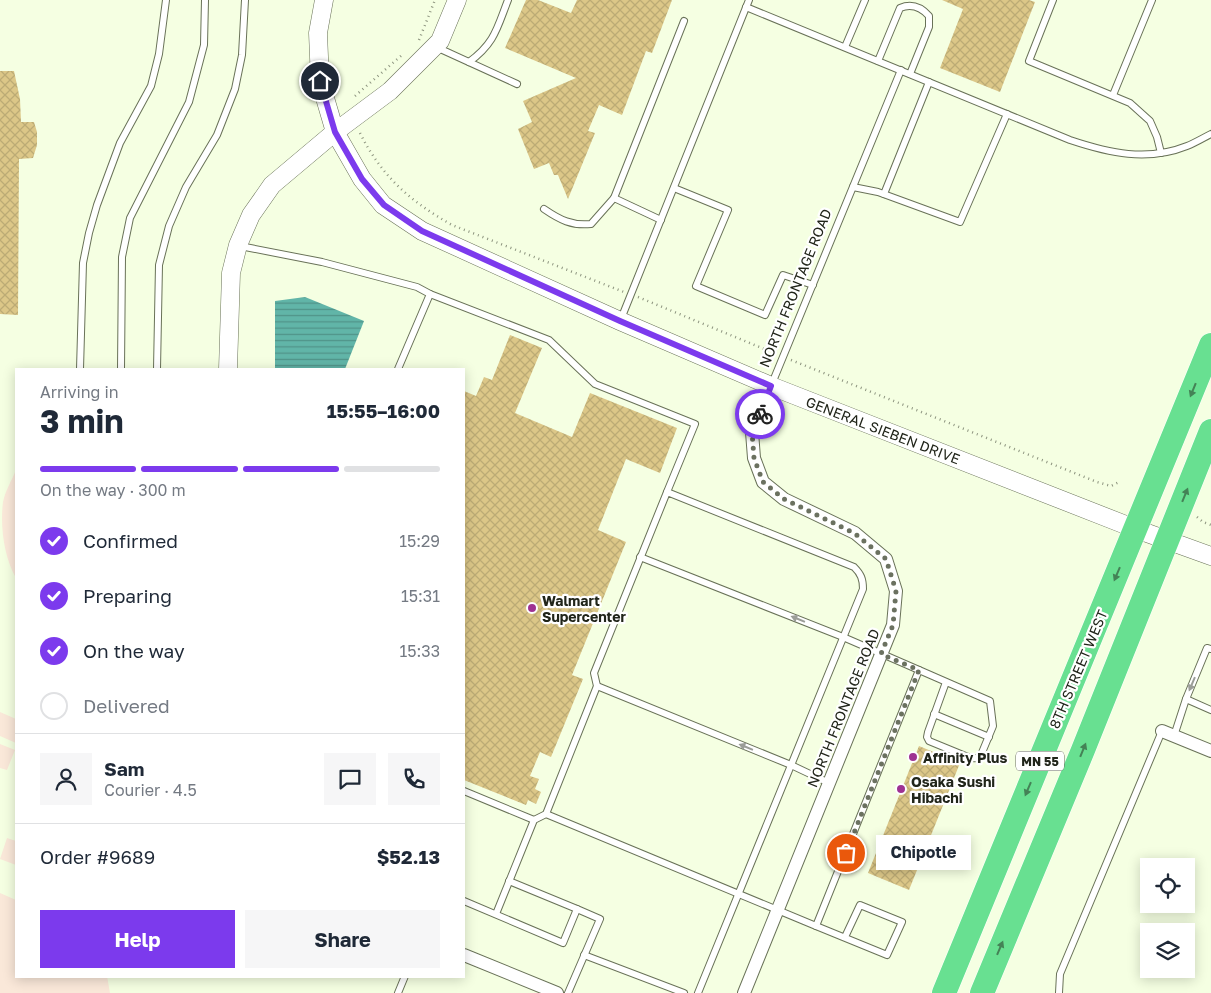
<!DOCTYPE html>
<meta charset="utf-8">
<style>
body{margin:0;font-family:"Golos Text",sans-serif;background:#f6f6f7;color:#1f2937;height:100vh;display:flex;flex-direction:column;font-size:19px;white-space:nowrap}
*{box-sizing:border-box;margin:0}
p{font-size:16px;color:#747a83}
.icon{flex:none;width:28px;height:28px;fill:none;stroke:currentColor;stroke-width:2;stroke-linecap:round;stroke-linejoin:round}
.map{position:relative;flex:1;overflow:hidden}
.sheet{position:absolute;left:15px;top:368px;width:450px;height:610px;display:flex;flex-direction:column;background:#fff;border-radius:0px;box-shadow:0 2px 12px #0003}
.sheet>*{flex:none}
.buttons{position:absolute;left:1140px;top:858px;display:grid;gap:10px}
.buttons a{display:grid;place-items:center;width:55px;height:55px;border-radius:0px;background:#fff;box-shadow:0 2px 12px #0003;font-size:25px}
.pin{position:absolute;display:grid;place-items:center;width:42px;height:42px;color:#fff;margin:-21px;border:2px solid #fff;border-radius:50%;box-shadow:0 1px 5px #0007}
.courier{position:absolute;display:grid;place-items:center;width:50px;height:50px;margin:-25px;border:4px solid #7c3aed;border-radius:50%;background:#fff;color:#222;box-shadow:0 1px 6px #0007}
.bubble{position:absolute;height:35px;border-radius:0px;background:#fff;box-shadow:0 2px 12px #0003;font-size:16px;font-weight:700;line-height:35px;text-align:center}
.summary em{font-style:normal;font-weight:700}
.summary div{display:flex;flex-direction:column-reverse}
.summary{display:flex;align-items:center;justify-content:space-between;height:85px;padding:0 25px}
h1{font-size:32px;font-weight:700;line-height:38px}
.bar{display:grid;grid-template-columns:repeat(4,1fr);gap:8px 5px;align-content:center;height:60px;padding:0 25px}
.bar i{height:6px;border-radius:4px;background:#e0e1e3}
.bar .selected{background:#7c3aed}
.bar p{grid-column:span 4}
.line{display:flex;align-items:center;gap:12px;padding:0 25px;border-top:1px solid #e0e1e3}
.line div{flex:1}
.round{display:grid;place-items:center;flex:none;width:52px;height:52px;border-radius:0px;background:#f6f6f7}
ol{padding:0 25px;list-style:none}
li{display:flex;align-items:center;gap:15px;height:55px}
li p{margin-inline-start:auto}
li .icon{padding:5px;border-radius:50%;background:#7c3aed;color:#fff;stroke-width:4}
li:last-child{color:#747a83}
li i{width:28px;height:28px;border:2px solid #e0e1e3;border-radius:50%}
.action{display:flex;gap:10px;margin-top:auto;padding:10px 25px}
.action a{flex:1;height:58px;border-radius:0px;background:#7c3aed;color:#fff;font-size:20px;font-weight:700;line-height:58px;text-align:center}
.action a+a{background:#f6f6f7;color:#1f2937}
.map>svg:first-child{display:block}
</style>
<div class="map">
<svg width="1211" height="993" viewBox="0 0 1211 993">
<defs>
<pattern id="water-rules" width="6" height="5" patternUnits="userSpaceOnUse" patternTransform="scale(1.25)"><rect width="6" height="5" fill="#61b5a8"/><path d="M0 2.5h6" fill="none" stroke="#509388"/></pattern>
<pattern id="building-cross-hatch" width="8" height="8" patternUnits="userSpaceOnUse" patternTransform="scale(1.25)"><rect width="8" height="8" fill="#dcc788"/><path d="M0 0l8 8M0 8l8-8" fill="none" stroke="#bcab75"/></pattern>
</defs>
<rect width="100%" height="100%" fill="#f5ffe2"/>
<g fill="#fae8d9">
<path d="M16,470V578C4,557 0,527 3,502C5,491 12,480 16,470Z"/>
<path d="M0,712L16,719V743L0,736Z"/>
<path d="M0,744L15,750L7,770L0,768Z"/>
<path d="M7,838L16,841V865L0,859Z"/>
<path d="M0,893L16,900V976H107L110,993H0Z"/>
</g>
<path fill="url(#water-rules)" d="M305,297L364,321L345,369H275V301Z"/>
<g fill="url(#building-cross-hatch)">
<path d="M526,0H538L571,13L577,0H672L652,53L646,51L622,115L599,105L588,131L595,133L568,199L558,175H554L549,163L534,169L518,129L532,122L523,101L576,78L505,48Z"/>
<path d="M942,0H1029L1035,2L1000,92L940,68L963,9Z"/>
<path d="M0,71H14L20,99L21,122H34L37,132V145L33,158L19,159L18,315L0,314Z"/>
<path d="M510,335L542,348L515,413L572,437L590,393L677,428L660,473L626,459L598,530L626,542L572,675L583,679L551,757L540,752L530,776L539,779L535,789L541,792L536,804L528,800L526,805L464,780V391L476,396L484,377L492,380Z"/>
<path d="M919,746L960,763L909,890L868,873Z"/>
</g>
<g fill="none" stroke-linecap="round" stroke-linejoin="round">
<defs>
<g id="lane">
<path d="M1053,0L1029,61L1130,103L1150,121L1157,137L1161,153"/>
<path d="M746,7L1070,140C1109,153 1147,162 1187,146C1195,143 1203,138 1211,134"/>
<path d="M436,47L517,84"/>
<path d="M845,47L865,0"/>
<path d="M878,61L900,8C912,3 921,7 929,16V27L910,74"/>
<path d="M469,62C495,43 497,28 508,0"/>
<path d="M1113,95L1152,0"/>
<path d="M853,187L878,192L960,222L1007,114"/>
<path d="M674,188L728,210L696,286L765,315L783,275L813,285"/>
<path d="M884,194L929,82"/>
<path d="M614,198L684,21"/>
<path d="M544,209C560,220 572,226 591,224L614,198L661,220"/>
<path d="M240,246L322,262L417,287L430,294L549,340L595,384L695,424L667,492"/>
<path d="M621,319L749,0"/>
<path d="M80,369L83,263L89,233L97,205L120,143L151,86L159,54L166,0"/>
<path d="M121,369L122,257L130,218L189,102L204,45L205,0"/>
<path d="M157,369L159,265L169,226L186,187L217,135L235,89L242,55L245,0"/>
<path d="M398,369L430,294"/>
<path d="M771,386L901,70"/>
<path d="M1211,649L1207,648L1186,699L1211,710"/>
<path d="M919,670L990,701L993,726L981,755C977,759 974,759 968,757L929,741L927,737L928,732L946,682"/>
<path d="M597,686L791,765L829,783"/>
<path d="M934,714L989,737"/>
<path d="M1174,736L1186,699"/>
<path d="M464,791L534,820"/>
<path d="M546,814L816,926L919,670L843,637L640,557"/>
<path d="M509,881L577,909"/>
<path d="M464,901L563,943L577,909L600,919L568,993"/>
<path d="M496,914L534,820L546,814L597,686L594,673L667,492L854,567C861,574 863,579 863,589L698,993"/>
<path d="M816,926L887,955L902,922L860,905L845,937"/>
<path d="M584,955L684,993"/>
<path d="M398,993L405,976"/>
<path d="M1059,993L1060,974L1162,731"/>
</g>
<g id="street">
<path d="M1162,731L1211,751"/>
<path d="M464,955L557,993"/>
<path d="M744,993L893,625L896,591L886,559L855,533L784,499L763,482L754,458L752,432L771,386"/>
</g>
<g id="secondary">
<path d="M324,0L318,33L320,81L335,132L362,179L383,205L422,231L620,321L771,386L1136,529L1211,556"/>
<path d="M228,369L231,273L238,245L251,215L272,185L335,132L390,91L440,41L457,0"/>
</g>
<g id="highway">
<path d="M944,993L1211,345"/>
<path d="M982,993L1083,750L1211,431"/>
</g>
</defs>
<use href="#lane" stroke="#697258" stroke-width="8"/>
<use href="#street" stroke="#697258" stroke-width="14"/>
<use href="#secondary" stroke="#697258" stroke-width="19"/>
<use href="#highway" stroke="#fff" stroke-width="25"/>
<g stroke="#8d947f" stroke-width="2.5" stroke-dasharray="1 4" stroke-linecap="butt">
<path d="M419,40L435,0"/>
<path d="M355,96L402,55"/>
<path d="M360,133C382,177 410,201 452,225L624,292"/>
<path d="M638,297L774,353"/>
<path d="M791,360L1097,482L1111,486L1119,482"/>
<path d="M1197,517L1203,522L1211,525"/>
</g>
<use href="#lane" stroke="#fff" stroke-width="6"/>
<use href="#street" stroke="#fff" stroke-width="12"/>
<use href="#secondary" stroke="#fff" stroke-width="18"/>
<use href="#highway" stroke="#68e091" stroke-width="24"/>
</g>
<defs><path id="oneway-solid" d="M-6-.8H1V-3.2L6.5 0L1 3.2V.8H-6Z" transform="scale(1.25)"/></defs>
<g fill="#448256">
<use href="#oneway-solid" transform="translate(1193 390) rotate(112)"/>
<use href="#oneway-solid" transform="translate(1185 495) rotate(-68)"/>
<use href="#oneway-solid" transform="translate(1117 574) rotate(113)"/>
<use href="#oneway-solid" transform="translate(1083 750) rotate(-68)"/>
<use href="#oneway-solid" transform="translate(1028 789) rotate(113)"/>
<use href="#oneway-solid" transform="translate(1000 948) rotate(-67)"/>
</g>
<g fill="#9b9d98">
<use href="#oneway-solid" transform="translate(798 619) rotate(-158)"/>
<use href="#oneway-solid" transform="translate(1192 684) rotate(113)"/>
<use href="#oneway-solid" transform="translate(746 747) rotate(-158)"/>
</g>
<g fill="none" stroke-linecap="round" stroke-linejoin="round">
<path stroke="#6b7160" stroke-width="5" stroke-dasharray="0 9" d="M760,414L752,432L754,458L763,482L784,499L854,533L886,559L896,591L893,625L881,654L919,670L846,853"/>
<path stroke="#7c3aed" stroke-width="6" d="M320,81L335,132L362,179L384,205L422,231L620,321L771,386L760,414"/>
</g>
<g fill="#9e3292" stroke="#fff" stroke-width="2">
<circle cx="532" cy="608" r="5"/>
<circle cx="913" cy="757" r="5"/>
<circle cx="901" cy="789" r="5"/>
</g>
<g text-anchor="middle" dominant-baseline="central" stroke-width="4.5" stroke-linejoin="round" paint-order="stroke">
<rect fill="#fff" stroke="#64665f" stroke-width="1" x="1016" y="751.5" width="48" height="19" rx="4"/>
<g font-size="12" font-weight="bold" fill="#21251a">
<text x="1040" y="761">MN 55</text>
</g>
<g font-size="14" fill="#21251a" stroke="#fff">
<text transform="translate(795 288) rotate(-68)">NORTH FRONTAGE ROAD</text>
<text transform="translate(883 430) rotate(21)">GENERAL SIEBEN DRIVE</text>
<text transform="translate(1078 669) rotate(-67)">8TH STREET WEST</text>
<text transform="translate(843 708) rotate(-68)">NORTH FRONTAGE ROAD</text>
</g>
<g font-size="14" font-weight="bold" fill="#21251a" stroke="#fff" text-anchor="start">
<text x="542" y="600">Walmart<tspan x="542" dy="16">Supercenter</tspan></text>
<text x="923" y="757">Affinity Plus</text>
<text x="911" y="781">Osaka Sushi<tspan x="911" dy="16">Hibachi</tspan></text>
</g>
</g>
</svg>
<div class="buttons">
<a><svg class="icon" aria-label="locate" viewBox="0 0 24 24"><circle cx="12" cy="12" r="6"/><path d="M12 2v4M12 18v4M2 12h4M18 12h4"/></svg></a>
<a><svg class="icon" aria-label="layers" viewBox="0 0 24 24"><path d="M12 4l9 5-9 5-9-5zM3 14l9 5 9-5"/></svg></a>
</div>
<div class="pin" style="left:846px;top:853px;background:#ea580c"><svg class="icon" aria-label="bag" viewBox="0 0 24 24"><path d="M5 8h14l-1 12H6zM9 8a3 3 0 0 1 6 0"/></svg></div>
<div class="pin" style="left:320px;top:81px;background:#1f2937"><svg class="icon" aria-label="home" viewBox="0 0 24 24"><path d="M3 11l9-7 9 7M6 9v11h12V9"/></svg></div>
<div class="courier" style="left:760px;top:414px"><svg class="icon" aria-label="bike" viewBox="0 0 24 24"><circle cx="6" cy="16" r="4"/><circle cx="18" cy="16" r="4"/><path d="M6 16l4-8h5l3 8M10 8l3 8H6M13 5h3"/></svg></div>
<div class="bubble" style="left:876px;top:835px;width:95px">Chipotle</div>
<section class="sheet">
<div class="summary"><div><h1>3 min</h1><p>Arriving in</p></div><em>15:55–16:00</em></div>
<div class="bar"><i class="selected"></i><i class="selected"></i><i class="selected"></i><i></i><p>On the way · 300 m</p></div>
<ol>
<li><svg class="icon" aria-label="check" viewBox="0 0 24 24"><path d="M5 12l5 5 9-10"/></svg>Confirmed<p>15:29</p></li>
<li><svg class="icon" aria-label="check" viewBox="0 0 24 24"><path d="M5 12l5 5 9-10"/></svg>Preparing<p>15:31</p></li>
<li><svg class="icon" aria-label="check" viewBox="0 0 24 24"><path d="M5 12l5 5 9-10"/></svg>On the way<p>15:33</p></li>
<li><i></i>Delivered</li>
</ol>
<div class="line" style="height:90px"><a class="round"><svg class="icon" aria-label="person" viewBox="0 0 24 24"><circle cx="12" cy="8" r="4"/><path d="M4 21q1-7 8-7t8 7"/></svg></a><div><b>Sam</b><p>Courier · 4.5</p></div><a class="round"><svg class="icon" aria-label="chat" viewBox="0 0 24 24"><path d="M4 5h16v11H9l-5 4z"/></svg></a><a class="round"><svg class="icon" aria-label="phone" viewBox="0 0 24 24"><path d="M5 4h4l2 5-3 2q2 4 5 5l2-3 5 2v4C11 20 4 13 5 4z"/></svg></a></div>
<div class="line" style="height:65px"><div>Order #9689</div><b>$52.13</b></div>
<div class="action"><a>Help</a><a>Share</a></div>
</section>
</div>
